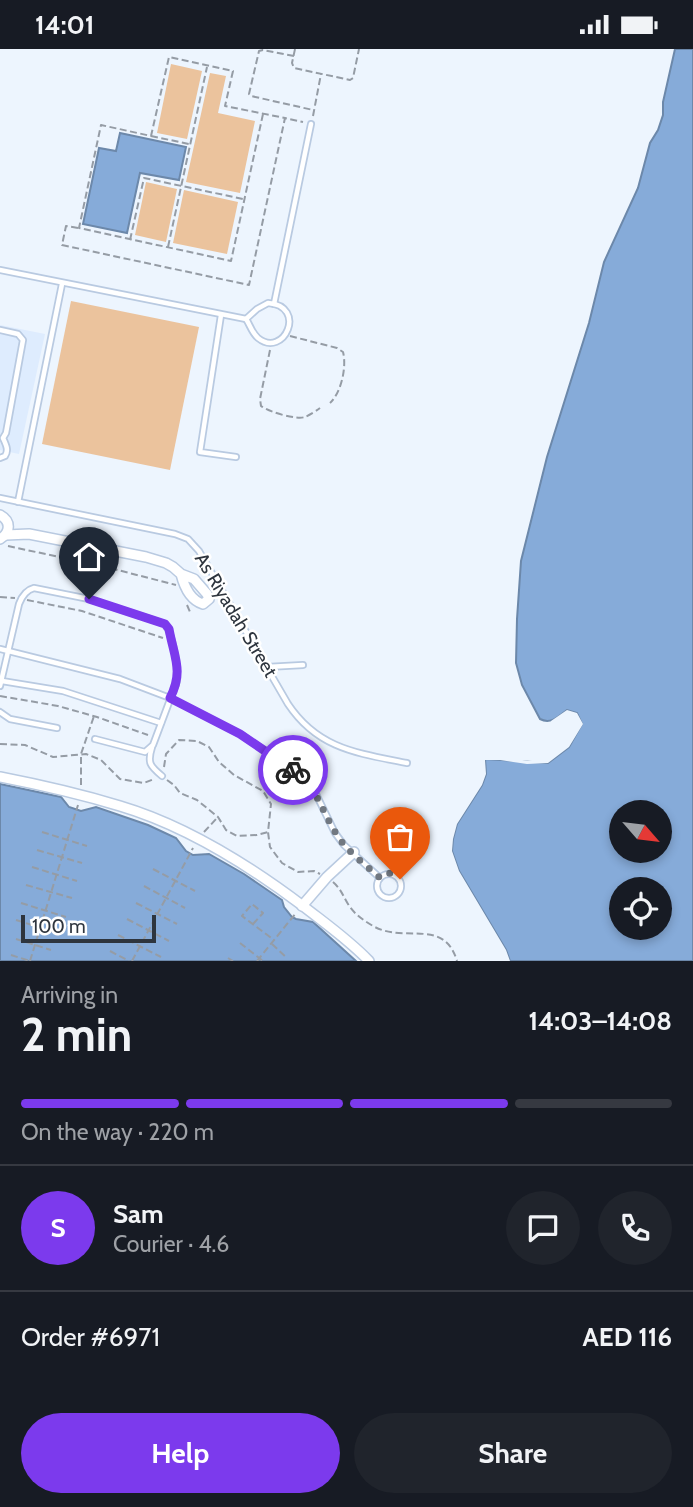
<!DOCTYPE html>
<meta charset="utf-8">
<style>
body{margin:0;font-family:Cabin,sans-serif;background:#20242c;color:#f1f3f6;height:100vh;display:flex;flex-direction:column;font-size:26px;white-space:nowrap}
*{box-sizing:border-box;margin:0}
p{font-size:23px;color:#9ea1a6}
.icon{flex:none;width:38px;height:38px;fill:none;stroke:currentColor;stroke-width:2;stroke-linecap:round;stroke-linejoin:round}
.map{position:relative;height:912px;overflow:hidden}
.side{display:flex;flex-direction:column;background:#171b24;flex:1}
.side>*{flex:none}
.needle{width:46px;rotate:118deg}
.tools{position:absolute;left:609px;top:751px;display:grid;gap:14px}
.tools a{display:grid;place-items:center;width:63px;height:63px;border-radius:50%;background:#171b24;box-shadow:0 4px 10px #0003;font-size:35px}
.scale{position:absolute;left:21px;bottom:18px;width:135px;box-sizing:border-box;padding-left:7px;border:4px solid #2e353e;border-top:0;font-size:19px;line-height:24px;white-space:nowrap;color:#2e353e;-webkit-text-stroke:5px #fff;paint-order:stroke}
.pin{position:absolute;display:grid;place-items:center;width:60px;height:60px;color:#fff;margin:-72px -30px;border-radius:50% 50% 50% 0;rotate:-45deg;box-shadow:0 0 7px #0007}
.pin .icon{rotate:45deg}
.courier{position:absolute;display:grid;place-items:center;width:70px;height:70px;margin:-35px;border:5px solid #7c3aed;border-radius:50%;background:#fff;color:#222;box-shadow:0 2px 9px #0007}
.overview em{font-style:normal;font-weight:800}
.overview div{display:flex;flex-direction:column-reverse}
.overview{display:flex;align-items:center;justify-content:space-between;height:119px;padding:0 21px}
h1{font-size:46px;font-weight:800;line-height:52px}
.bar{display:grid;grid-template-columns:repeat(4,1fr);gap:10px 7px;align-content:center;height:84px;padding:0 21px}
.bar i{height:9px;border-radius:5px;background:#363941}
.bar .current{background:#7c3aed}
.bar p{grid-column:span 4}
.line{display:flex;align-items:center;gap:18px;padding:0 21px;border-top:2px solid #363941}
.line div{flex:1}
.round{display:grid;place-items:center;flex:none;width:74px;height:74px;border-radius:37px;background:#20242c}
.primary-button{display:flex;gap:14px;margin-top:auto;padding:14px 21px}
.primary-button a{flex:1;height:80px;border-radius:42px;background:#7c3aed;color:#fff;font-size:28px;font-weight:800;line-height:80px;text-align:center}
.primary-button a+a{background:#20242c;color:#f1f3f6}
.status{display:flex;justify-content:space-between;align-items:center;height:49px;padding:0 35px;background:#171b24;direction:ltr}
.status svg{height:19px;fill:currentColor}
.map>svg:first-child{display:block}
</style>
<div class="status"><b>14:01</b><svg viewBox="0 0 49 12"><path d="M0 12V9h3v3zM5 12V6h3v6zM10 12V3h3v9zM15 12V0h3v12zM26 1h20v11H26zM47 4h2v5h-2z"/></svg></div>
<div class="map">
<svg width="693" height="912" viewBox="0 0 693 912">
<rect width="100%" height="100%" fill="#edf5fe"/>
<path fill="#deecfe" d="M0,276L45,285L19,405L0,401Z"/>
<g fill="#ebc39d">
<path d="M171,15L202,22L187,90L157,84Z"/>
<path d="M210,24L226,27L218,64L255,72L240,144L186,133Z"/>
<path d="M146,133L177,140L166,193L135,186Z"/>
<path d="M184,141L238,153L227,205L173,194Z"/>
<path d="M71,252L199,278L170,421L42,395Z"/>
</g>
<g fill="#86abd9" stroke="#6c88aa" stroke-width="2" fill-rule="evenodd">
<path d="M675,0H693V912H510L506,901L459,822L452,802L453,790L457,775L482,736L486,725L485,710L548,714L569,698L582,675L577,664L567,661C559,667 551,676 540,670L522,636L516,614L517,570L521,512L547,408L589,274L604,213L638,139L650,94L658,81L663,66V53ZM621,763H660V802H621ZM621,840H660V878H621Z"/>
<path d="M120,84L186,98L179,131L140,124L127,184L83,175L99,99L116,102Z"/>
<path d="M0,735L61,748L69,758L81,762L96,758L148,776L176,789L186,802L193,806L209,805L244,825L282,851L284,858L292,868L296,870L313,873L356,912H0Z"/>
</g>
<path fill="#edf5fe" d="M567,661L577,664L583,675L569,698L548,714L527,715L500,711H485L486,725L482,736L457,775L453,790L452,802L459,822L506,901L510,912H507L503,903L456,823L449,802V789L454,773L478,734L482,724V708L500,707L528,712L547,711L567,695L579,675L575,667L568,665L551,676V672Z"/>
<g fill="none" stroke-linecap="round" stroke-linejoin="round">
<defs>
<g id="lane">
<path d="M0,221L246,270"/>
<path d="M268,254C308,257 284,310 258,289C252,284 250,276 246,270L257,260Z"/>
<path d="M274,255L311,75"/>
<path d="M221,266L200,403L236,408"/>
<path d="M0,281L18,285L23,291L6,384L3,389C6,396 9,401 5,407L0,409"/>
<path d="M0,449L175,485L188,490L199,502L288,655C318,700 357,704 407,714"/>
<path d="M18,453L62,235"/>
<path d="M0,600L120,630L170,649L240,685L302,727L317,747L335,784L344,796L380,829"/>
<path d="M267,618L303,616"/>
<path d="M2,632L63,642L161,674"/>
<path d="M0,637L19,555C22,547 26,541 34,539L89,550L165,575C173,587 178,617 177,632L153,696L145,703L95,690"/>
<path d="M0,663L10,670L57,679"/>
<path d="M152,698C147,714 150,717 162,727"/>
<circle cx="389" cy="837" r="12"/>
</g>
<g id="street">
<path d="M0,466C11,472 11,483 0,490"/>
<path d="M6,486L29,485L146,508L166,514L173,518L181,525L194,530L207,545L209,550L203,555C190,551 184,537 181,525"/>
<path d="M0,728C41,736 80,745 120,757C184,776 250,817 303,857C326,875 349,891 369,912"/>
<path d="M302,857L327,828L354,803"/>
</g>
</defs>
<use href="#lane" stroke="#b9cae1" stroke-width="8"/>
<use href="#street" stroke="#b9cae1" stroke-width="12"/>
<g stroke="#959ca5" stroke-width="2" stroke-dasharray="7 3.5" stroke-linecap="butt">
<path d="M295,0L292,14L294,19L350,31L353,29L359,0"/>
<path d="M294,7L263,1L259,2L249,45L251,47L313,61"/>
<path d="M263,65L231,212L79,179L101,76L151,87L169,8L233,22L225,57L285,69"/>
<path d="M313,67L321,25"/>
<path d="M151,87L189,95"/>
<path d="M78,179L66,177L62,196L249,236L285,69L303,73"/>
<path d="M130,191L144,129L243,150"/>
<path d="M168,198L207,18"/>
<path d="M290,287L337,299L343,303C347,318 341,344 330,354"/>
<path d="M270,301L260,350L261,357C269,363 296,371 305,368C310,366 316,362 320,359"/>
<path d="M8,497L106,518L176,536"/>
<path d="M0,548L15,549"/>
<path d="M27,551L82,562L163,589"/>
<path d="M187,556L190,563"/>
<path d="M0,647L58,657L97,668L148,686"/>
<path d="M0,695L25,696L53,708L86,705L101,711L120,730L144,734L154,730"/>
<path d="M164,718L166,705L179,691L197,692L209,698L219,713L234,726L263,742L271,755L268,783L270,798L282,814L298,823L314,822L320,825"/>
<path d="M167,731L174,736L180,744L197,751L218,768L226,781L237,787L257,786L268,783"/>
<path d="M81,736V705L94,667"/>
<path d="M42,783L87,797"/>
<path d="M204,783L217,769"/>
<path d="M37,801L82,814"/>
<path d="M32,818L77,832"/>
<path d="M153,820L195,842"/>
<path d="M333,833C341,840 343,847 348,855C354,865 363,871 373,877C404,895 444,868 457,912"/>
<path d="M26,836L72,849"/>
<path d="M144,837L185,859"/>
<path d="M21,854L66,868"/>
<path d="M136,854L177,875"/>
<path d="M127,870L169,892"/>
<path d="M16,871L61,885"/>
<path d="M253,875L263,864L252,855L242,867L274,891"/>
<path d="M118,886L161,908"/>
<path d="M16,890L51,901"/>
<path d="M240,894L263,912"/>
<path d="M272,895L287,909"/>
<path d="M110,902L129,912"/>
<path d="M11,906L30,912"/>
<path d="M228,909L233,912"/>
<path d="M30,912L78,756"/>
<path d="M132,912L193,799"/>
<path d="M257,912L296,864"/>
</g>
<use href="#lane" stroke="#fff" stroke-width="4.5"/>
<use href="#street" stroke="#fff" stroke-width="9"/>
</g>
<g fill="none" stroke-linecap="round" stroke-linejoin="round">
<path stroke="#717881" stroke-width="7" stroke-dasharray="0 12.6" d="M293,721C317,737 322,763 337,786C346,801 366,816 380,829L390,824L397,827L400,830"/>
<path stroke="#7c3aed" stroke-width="9" d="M89,550L165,575L169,580C174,608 184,622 170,649L240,685L293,721"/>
</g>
<g text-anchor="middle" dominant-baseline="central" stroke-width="5" stroke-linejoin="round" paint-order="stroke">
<g font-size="19" fill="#2e353e" stroke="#fff">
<text transform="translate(236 566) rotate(59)">As Riyadah Street</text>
</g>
</g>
</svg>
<div class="tools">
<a><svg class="needle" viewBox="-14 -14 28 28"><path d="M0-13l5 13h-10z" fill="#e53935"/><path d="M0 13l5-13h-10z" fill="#9ea1a6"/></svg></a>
<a><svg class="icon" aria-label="locate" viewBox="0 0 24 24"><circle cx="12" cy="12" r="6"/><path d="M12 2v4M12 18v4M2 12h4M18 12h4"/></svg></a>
</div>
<div class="scale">100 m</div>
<div class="pin" style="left:400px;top:830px;background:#ea580c"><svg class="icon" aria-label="bag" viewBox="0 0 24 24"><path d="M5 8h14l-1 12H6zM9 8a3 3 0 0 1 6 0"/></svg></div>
<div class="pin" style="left:89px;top:550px;background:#1f2937"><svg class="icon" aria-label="home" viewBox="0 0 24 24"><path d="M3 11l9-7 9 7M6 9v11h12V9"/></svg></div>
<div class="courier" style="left:293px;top:721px"><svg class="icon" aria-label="bike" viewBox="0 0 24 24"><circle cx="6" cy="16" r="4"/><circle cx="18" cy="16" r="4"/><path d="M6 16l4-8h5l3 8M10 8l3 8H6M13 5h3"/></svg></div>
</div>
<section class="side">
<div class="overview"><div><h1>2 min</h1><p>Arriving in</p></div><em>14:03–14:08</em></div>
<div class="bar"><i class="current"></i><i class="current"></i><i class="current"></i><i></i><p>On the way · 220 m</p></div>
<div class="line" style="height:126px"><b class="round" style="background:#7c3aed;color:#fff">S</b><div><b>Sam</b><p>Courier · 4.6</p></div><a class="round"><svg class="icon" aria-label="chat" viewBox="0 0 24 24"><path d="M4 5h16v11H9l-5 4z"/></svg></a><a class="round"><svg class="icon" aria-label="phone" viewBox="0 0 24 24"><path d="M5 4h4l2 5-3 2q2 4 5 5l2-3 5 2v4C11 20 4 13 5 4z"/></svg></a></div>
<div class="line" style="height:91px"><div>Order #6971</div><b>AED 116</b></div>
<div class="primary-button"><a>Help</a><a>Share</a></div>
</section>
